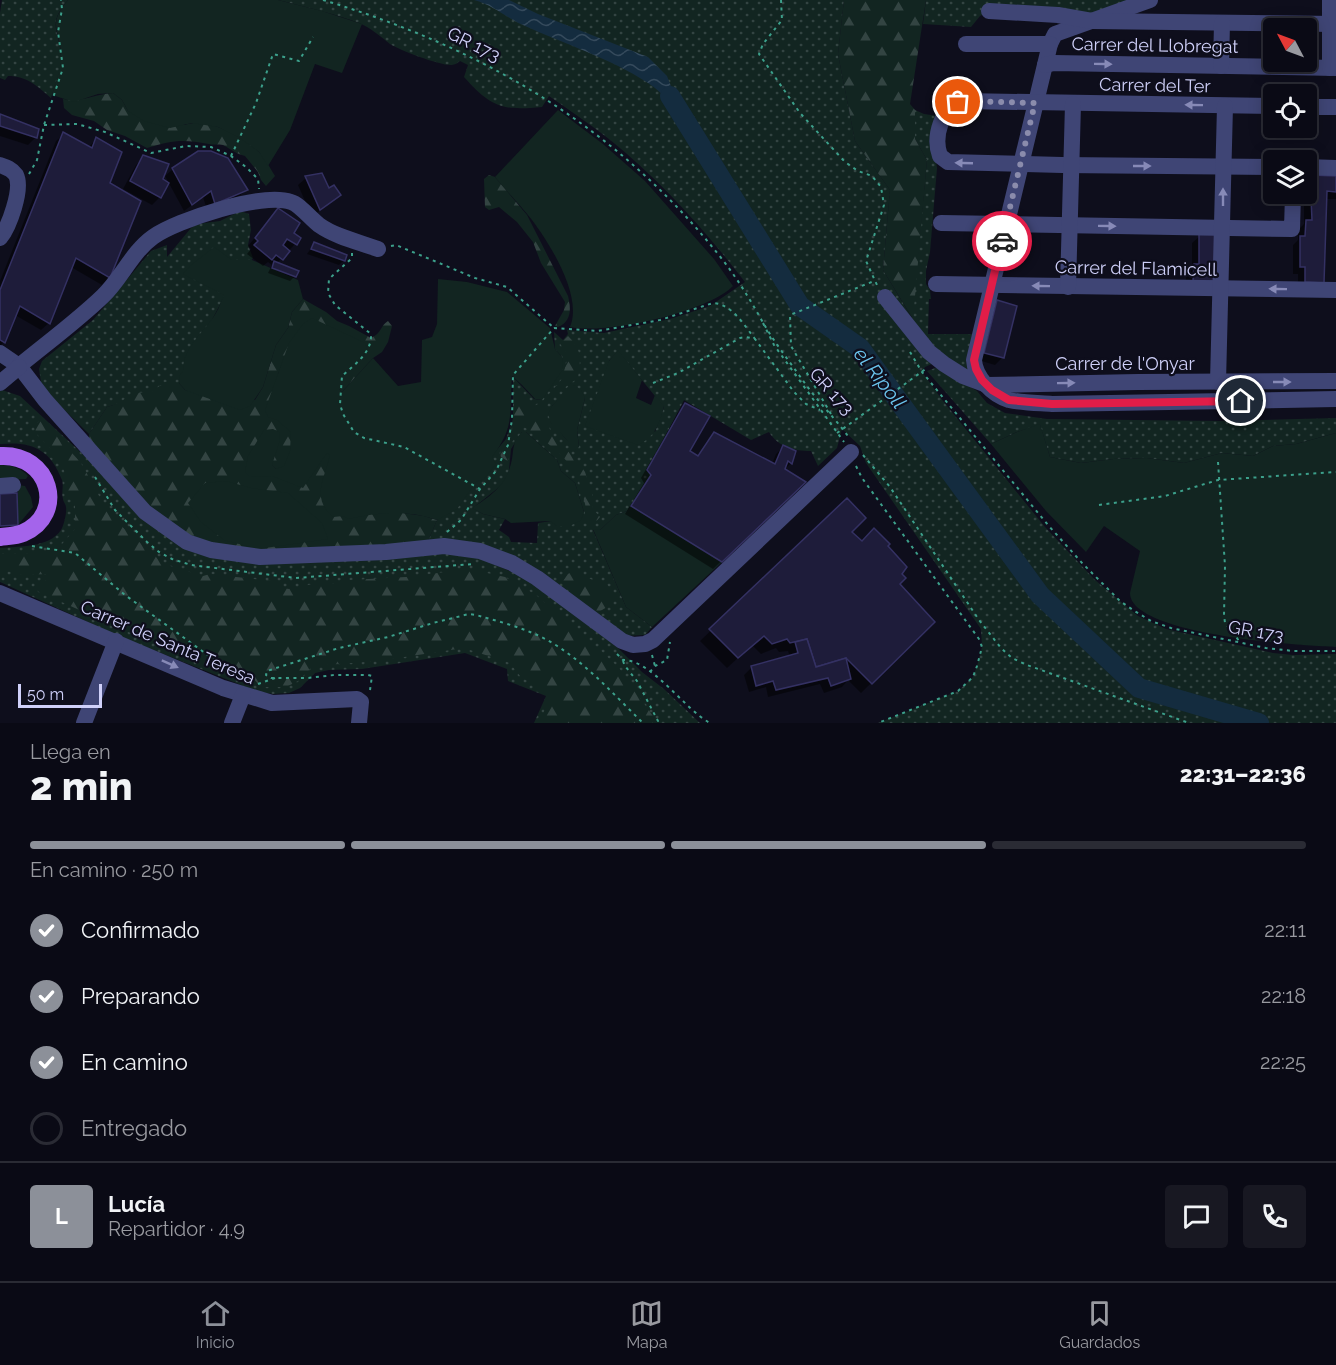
<!DOCTYPE html>
<html lang="es">
<meta charset="utf-8">
<style>
body{margin:0;font-family:Raleway,sans-serif;background:#181822;color:#f1f3f6;height:100vh;display:flex;flex-direction:column;font-size:22px;white-space:nowrap}
*{box-sizing:border-box;margin:0}
p{font-size:20px;color:#999aa0}
.icon{flex:none;width:33px;height:33px;fill:none;stroke:currentColor;stroke-width:2;stroke-linecap:round;stroke-linejoin:round}
.map{position:relative;height:723px;overflow:hidden}
.sheet{display:flex;flex-direction:column;background:#0a0a15;flex:1}
.sheet>*{flex:none}
.needle{width:39px;rotate:311deg}
.fabs{position:absolute;left:1263px;top:18px;display:grid;gap:12px}
.fabs a{display:grid;place-items:center;width:54px;height:54px;border-radius:6px;background:#0a0a15;box-shadow:0 3px 15px #0003,0 0 0 2px #2a2b34;font-size:30px}
.scale{position:absolute;left:18px;bottom:15px;width:84px;box-sizing:border-box;padding-left:6px;border:3px solid #cfd0f9;border-top:0;font-size:16px;line-height:21px;white-space:nowrap;color:#cfd0f9;-webkit-text-stroke:4px #0e0e1c;paint-order:stroke}
.pin{position:absolute;display:grid;place-items:center;width:51px;height:51px;color:#fff;margin:-26px;border:3px solid #fff;border-radius:50%;box-shadow:0 2px 6px #0007}
.courier{position:absolute;display:grid;place-items:center;width:60px;height:60px;margin:-30px;border:4px solid #e11d48;border-radius:50%;background:#fff;color:#222;box-shadow:0 2px 8px #0007}
.overview em{font-style:normal;font-weight:800}
.overview div{display:flex;flex-direction:column-reverse}
.overview{display:flex;align-items:center;justify-content:space-between;height:102px;padding:0 30px}
h1{font-size:39px;font-weight:800;line-height:45px}
.bar{display:grid;grid-template-columns:repeat(4,1fr);gap:9px 6px;align-content:center;height:72px;padding:0 30px}
.bar i{height:8px;border-radius:4px;background:#2a2b34}
.bar .on{background:#8c9099}
.bar p{grid-column:span 4}
.line{display:flex;align-items:center;gap:15px;padding:0 30px;border-top:2px solid #2a2b34}
.line div{flex:1}
.round{display:grid;place-items:center;flex:none;width:63px;height:63px;border-radius:6px;background:#181822}
ol{padding:0 30px;list-style:none}
li{display:flex;align-items:center;gap:18px;height:66px}
li p{margin-inline-start:auto}
li .icon{padding:6px;border-radius:50%;background:#8c9099;color:#fff;stroke-width:4}
li:last-child{color:#999aa0}
li i{width:33px;height:33px;border:3px solid #2a2b34;border-radius:50%}
.tabs{display:flex;justify-content:space-around;align-items:center;height:84px;border-top:2px solid #2a2b34;background:#0a0a15;font-size:16px;color:#999aa0}
.tabs a{display:grid;justify-items:center;gap:3px}
.tabs .on{color:#8c9099}
.map>svg:first-child{display:block}
</style>
<div class="map">
<svg width="1336" height="723" viewBox="0 0 1336 723">
<defs>
<pattern id="grass-dots" width="8" height="8" patternUnits="userSpaceOnUse" patternTransform="scale(1.5)"><rect width="8" height="8" fill="#122521"/><path d="M2 2h.1M6 6h.1" fill="none" stroke="#334442" stroke-width="1.8" stroke-linecap="round"/></pattern>
<pattern id="forest-firs" width="22" height="20" patternUnits="userSpaceOnUse" patternTransform="scale(1.5)"><rect width="22" height="20" fill="#122521"/><path d="M5 1l3.5 6h-7zM16 11l3.5 6h-7z" fill="#334442"/></pattern>
<pattern id="water-waves" width="16" height="10" patternUnits="userSpaceOnUse" patternTransform="scale(1.5)"><rect width="16" height="10" fill="#142c3f"/><path d="M0 5q4-4 8 0t8 0" fill="none" stroke="#354a5c"/></pattern>
</defs>
<rect width="100%" height="100%" fill="#0e0e1c"/>
<g fill="url(#grass-dots)" fill-rule="evenodd">
<path d="M2,0H68C46,25 60,30 61,57C62,70 55,85 51,98C37,86 27,76 8,76L5,80L0,78V13Z"/>
<path d="M278,0H844L838,54L855,141L890,190L883,270L912,318L927,160L915,139V110L924,114L938,116L935,156L937,168L930,252L926,271V284L930,290L931,299H929L928,334H972L969,374L943,359L925,367L922,372L943,401L1045,527L1095,580L1138,616L1166,629L1273,653L1293,655L1336,654V723H878L958,691L973,677L977,666L982,647L981,629L866,463L860,446L842,429L837,448L818,466L811,451C794,451 778,447 769,432L751,440L684,400L647,471L651,475L627,511L616,515L600,530H593L626,607L652,627L645,635L624,636L542,575L428,541L437,520L506,439L513,419V377L534,399L541,400L562,357L555,349L554,332L563,340L568,334L567,330L604,333L670,319L710,306L745,282C705,230 660,180 609,139C590,124 569,110 549,96L542,107C502,111 491,107 464,77L468,65L460,61C457,63 457,64 452,65C441,66 399,50 390,44C380,36 371,28 359,23C333,13 305,7 278,0ZM618,351L664,407L655,432L609,361ZM563,395L585,398L577,430L579,447C558,438 558,426 552,406ZM522,432H526L557,460L561,471L575,483L584,512L551,521L538,523L537,543L511,542L509,537L499,530L505,519L483,514L473,508L508,480L511,449Z"/>
<path d="M926,0H1139L1086,16L996,8L980,16L971,27L923,24Z"/>
<path d="M240,211L249,214L251,230L248,245L253,258L226,293L179,383L166,390L107,407L89,434L42,388L39,369L42,361L93,320L151,251L167,245V257L191,228L197,224L220,221Z"/>
<path d="M938,367L977,391L987,403L1005,413L1047,419L1221,421L1336,418V433L1296,444L1273,446L1253,456L1222,453L1184,463L1147,458L1113,459L1081,463L1050,457L1040,425L1017,432L991,444L927,371Z"/>
<path d="M2,390L20,396L145,512L477,557L528,579L618,648L642,672L664,689L700,723H534L546,696L508,681L507,669L465,653L362,669L329,670L315,673L300,688L289,693L273,694L256,691L121,637L0,582V548C19,546 49,548 61,530C64,525 67,512 66,507C66,504 63,502 63,499C61,493 64,486 62,480C50,449 32,441 0,444V391Z"/>
</g>
<g fill="url(#forest-firs)">
<path d="M844,0H926L910,104L915,110V139L927,160L913,319L883,270L890,190L855,141L838,54Z"/>
<path d="M113,93L122,100L128,111L185,125C207,117 243,136 259,152C265,158 270,168 275,176L266,186L261,180L258,172L245,156C236,154 231,149 223,145C219,144 213,145 209,144C183,139 172,140 147,148L125,136L107,130L94,121L72,115L64,108L63,99C81,103 95,94 113,93Z"/>
<path d="M489,175L495,177L527,215L568,296C571,308 572,321 558,327L555,326L564,310L565,302L541,263L533,242L517,222L499,207L489,210L485,207L484,179Z"/>
<path d="M303,299L326,312L337,321L349,326L371,338C382,333 380,326 388,321L392,326L388,342L382,352L373,358L342,392L339,389V379L289,347L278,374L293,430L289,461L285,467L277,470L254,449L275,475L309,477L324,451L332,452L343,516L396,512L424,516L437,520L428,541L260,557L169,529L89,444V434L107,407C123,404 133,389 150,393L165,382L179,383L185,390L255,400L263,387L276,345L288,328L292,312Z"/>
<path d="M568,336C582,350 581,358 578,378L557,393L547,405L545,417L553,437L576,459L585,472L592,493L593,509L600,517L594,524L584,516C587,506 585,503 582,494C580,488 580,481 577,476C569,458 539,435 522,426L511,444L508,461L501,457L500,453L512,430L514,403L519,394L532,407L542,402L562,379L568,356L557,339L563,341Z"/>
<path d="M41,419L81,463L109,514L118,523L164,564L203,576L210,574L271,581L288,589L323,582L335,584L350,580L406,577L469,569L505,577L536,595L601,651L619,668L655,719L652,723H540L549,697L543,691L520,676L510,663L464,648L378,661L313,666L298,681L286,687H261L251,676L235,670H223L197,660H191L37,591L40,585L49,578L48,574L22,575L0,569V554L41,553L62,544L75,529V503L66,492C68,472 61,459 47,445C40,438 36,435 34,426Z"/>
<path d="M574,570C585,576 593,582 606,583L610,589L612,600L607,607L597,613L565,587L563,581L568,574Z"/>
</g>
<g fill="#122521">
<path d="M68,0H278L322,11L362,24L342,73L315,64L290,130L268,166L259,152L240,138L218,127L192,123L170,128L144,121L128,111L122,100L113,93L98,94L74,102L52,95C55,83 61,70 61,57C61,30 46,26 68,0Z"/>
<path d="M558,110L603,144L645,181L714,259L733,286C708,312 606,335 570,327C583,296 550,244 532,220C520,205 507,192 495,177Z"/>
<path d="M214,247L232,260H252L298,280L303,299L292,312L288,328L276,345L263,387L250,406L240,410L185,390L179,383L180,375L183,371C183,346 204,333 216,313C219,308 221,301 224,295L183,274L190,266Z"/>
<path d="M438,279L467,282L507,292L550,328L555,349L562,357L563,369L542,400L535,399L522,385L512,376C509,411 516,426 492,457L496,464L484,479L476,482L457,509L437,520C406,510 381,512 349,519L343,516L333,517C311,498 324,480 330,455L327,453L303,488L272,476L250,477L245,472L248,456L264,430L273,429L279,432L280,440L272,465L276,469L284,466L290,451L291,432L277,420L268,417L265,410L289,343L303,324L312,318L365,343L368,351L339,379V389L342,392L373,358L398,386L421,382L422,340L432,337L437,324Z"/>
<path d="M618,350L642,380L636,398L651,405L655,395L664,406C660,423 655,437 638,445L585,426L609,361Z"/>
<path d="M571,383L581,390L585,398L577,430L579,447L576,450L551,423L548,414L552,406Z"/>
<path d="M1040,424L1050,457L1081,463L1113,459L1147,458L1184,463L1222,453L1253,456L1273,446L1296,444L1336,433V647C1303,646 1130,635 1130,593L1140,551L1104,526L1086,552L1046,511L991,444L1017,432Z"/>
<path d="M522,432H526L557,460L561,471L575,483L584,512L581,520L570,526H557L550,521L511,523L505,519L483,514L472,508C488,498 505,486 510,467C515,453 510,444 522,432Z"/>
<path d="M0,465C10,465 22,468 28,476L26,479L0,480Z"/>
<path d="M226,481L251,488L288,493L322,523L328,539L258,549L224,540L201,522L188,503L205,483Z"/>
<path d="M18,485L25,486L31,497L33,507L18,525Z"/>
<path d="M631,506L722,562L652,627L626,607L593,529L600,530L616,515L627,511Z"/>
</g>
<path fill="url(#water-waves)" d="M474,0H509L538,14L648,57L667,76L684,119C673,106 662,92 648,83C610,58 564,44 523,25C505,17 493,5 474,0Z"/>
<g fill="#0007">
<path d="M0,115L36,137L28,145L0,136Z"/>
<path d="M64,134L88,148L96,139L108,184L109,277L102,285L71,267L49,323L41,330L15,315L4,342L0,346V281L56,141Z"/>
<path d="M144,157L162,180L167,183L160,197L152,205L123,189L136,165Z"/>
<path d="M173,169L246,190L238,197L207,210L203,197L184,211L165,176Z"/>
<path d="M321,174L329,190L339,195L312,217L298,185L306,178Z"/>
<path d="M1311,177H1336V199H1325L1323,282L1298,289V274H1293V245L1298,240V230L1304,224V194H1306V181Z"/>
<path d="M278,210L295,244L276,264L295,276L290,281L268,273L272,265L268,262L263,266L247,254L251,249L248,246Z"/>
<path d="M1200,236L1213,281L1186,288V273L1192,268V243Z"/>
<path d="M314,244L344,260L339,265L307,254Z"/>
<path d="M997,302L1003,357L995,365L978,360L990,310Z"/>
<path d="M686,405L688,452L697,457L707,441L714,434L772,464L776,454L783,447L791,463L784,470L803,482L713,569L625,514L644,483L641,478L678,413Z"/>
<path d="M0,495L16,524L12,529L0,530Z"/>
<path d="M847,500L850,532L862,543L886,546L900,574L898,584L933,622L861,693L848,680L842,687L824,693L820,684L768,697L766,687L749,692L744,675L751,668L790,657L788,651L779,652L776,648L761,654L752,645L727,668L700,641Z"/>
</g>
<g fill="none" stroke-linecap="round" stroke-linejoin="round">
<path stroke="#142c3f" stroke-width="20" d="M670,96L800,306L860,348L1040,595L1139,688L1259,723"/>
</g>
<g fill="#1e1c3a" stroke="#343163" stroke-width="1.5">
<path d="M0,114L39,129L37,138L0,126Z"/>
<path d="M63,132L92,148L96,137L122,152L110,183L141,201L110,278L76,258L50,324L20,306L5,343L0,340V290Z"/>
<path d="M198,151H211L228,158L248,190L215,204L211,191L192,205L172,168Z"/>
<path d="M143,155L169,164L163,179L169,183L161,198L130,181Z"/>
<path d="M322,173L329,188L334,185L341,195L320,210L305,176Z"/>
<path d="M1310,175L1336,176V192L1327,191L1324,283L1305,282V267H1300V236H1305L1306,220H1312Z"/>
<path d="M278,208L300,223L294,233L301,238L297,245L287,239L283,245L290,251L283,260L276,255L272,260L254,245L258,241L255,238Z"/>
<path d="M1199,234H1215V281H1193L1194,264H1199Z"/>
<path d="M314,242L347,255L345,261L311,249Z"/>
<path d="M274,261L299,271L296,277L272,268Z"/>
<path d="M997,300L1017,306L1004,358L984,353Z"/>
<path d="M685,403L710,416L690,451L698,456L714,432L775,464L783,445L796,451L792,464L788,461L785,469L806,482L722,562L631,506L651,475L647,470Z"/>
<path d="M17,493L18,525L0,526V494Z"/>
<path d="M847,498L866,518L852,532L862,541L874,528L890,544L888,546L907,567L902,574L906,578L900,584L935,622L872,684L846,658L816,667L807,639L790,643L787,639L772,644L764,636L738,658L709,629Z"/>
<path d="M807,639L816,667L846,658L851,679L831,686L828,678L776,690L773,681L756,686L751,666L798,653L795,642Z"/>
</g>
<g fill="none" stroke-linecap="round" stroke-linejoin="round">
<g stroke="#3ca08b" stroke-width="2" stroke-dasharray="3 4.5" stroke-linecap="butt">
<path d="M323,0C480,47 615,125 718,254C735,275 748,296 761,319C773,341 790,362 804,382C818,402 836,419 850,439"/>
<path d="M781,0L782,20L763,44L759,54L800,113L845,162L858,171L872,176L881,187L884,205L866,261L877,285"/>
<path d="M44,125L77,124L105,132L151,153L186,146L211,147L231,156L246,167L258,179L259,189"/>
<path d="M231,156L256,103L273,54L299,61L313,37"/>
<path d="M29,174L37,160L44,125L63,68L58,32L62,9L61,0"/>
<path d="M391,246L396,245L475,278L507,287L554,328"/>
<path d="M352,253V258L329,279L328,293L335,305L371,334C372,353 355,364 342,376L340,404L343,414L354,432L364,438L404,447L480,489"/>
<path d="M763,323L774,345L844,442"/>
<path d="M554,328L598,331L660,320L713,303C732,304 744,325 755,339"/>
<path d="M910,352L922,372L1048,525L1083,564L1120,601L1133,610L1151,621L1171,628L1266,648L1293,651H1336"/>
<path d="M653,383L678,373L740,338L746,337L755,339L794,392L806,404L820,410"/>
<path d="M831,414L791,346L790,315L874,281"/>
<path d="M837,433L927,368"/>
<path d="M863,455L890,487L979,620L1001,648L1012,658L1027,665L1189,723"/>
<path d="M1218,462L1225,566L1224,615L1225,623L1240,642"/>
<path d="M856,466L862,478L979,639L982,647L977,666L973,677L958,691L878,723"/>
<path d="M95,477L115,510L147,542L159,552L172,559L191,565L296,578L473,564"/>
<path d="M1099,505L1165,496L1218,480L1336,472"/>
<path d="M447,532L461,520L480,489L496,471L508,445L512,419L513,375L554,328"/>
<path d="M32,546L75,553L125,595L238,677"/>
<path d="M617,654L623,660C652,660 684,709 710,723"/>
<path d="M652,655L655,666"/>
<path d="M623,661L625,666L637,681L658,721V723"/>
<path d="M650,672L655,666L667,660L670,642"/>
<path d="M258,684L275,678"/>
<path d="M370,690L372,676L368,675H334L308,678H271L266,675L267,671L339,648L388,637L433,623L469,614L476,615C494,620 513,625 530,632C574,649 610,691 643,723"/>
</g>
<g stroke="#3f4575" stroke-width="16">
<path d="M1150,0L1055,34L1050,44L974,360C975,377 992,395 1009,400C1023,403 1038,403 1052,404L1336,399"/>
<path d="M989,11L1058,15L1092,21L1336,24"/>
<path d="M966,44H1050"/>
<path d="M1045,65L1054,63L1336,68"/>
<path d="M1221,66L1222,23"/>
<path d="M1330,68V0"/>
<path d="M1274,106L963,101C941,107 933,137 940,156L948,162L1062,165L1274,167"/>
<path d="M1306,107H1336"/>
<path d="M0,165C6,167 12,169 16,175C23,189 9,227 0,238"/>
<path d="M1306,167L1336,168"/>
<path d="M941,223L1292,229L1293,194"/>
<path d="M936,284L1336,290"/>
<path d="M1068,287L1073,104"/>
<path d="M885,297L929,352L944,364L963,376L987,385L1138,382L1336,381"/>
<path d="M0,353L19,366L45,400L145,512L187,542L211,550L260,557L386,552L444,546L480,551L512,563L537,578L622,641L633,645L645,644L653,640L851,452"/>
<path d="M19,366C47,343 77,321 103,296C121,279 132,252 153,237C177,220 262,192 291,202C299,204 311,219 319,225C336,237 359,242 378,249"/>
<path d="M1218,382L1225,106"/>
<path d="M0,383L19,367"/>
<path d="M0,486L13,485"/>
<path d="M0,593L223,688L272,703L357,699L361,702L359,723"/>
<path d="M84,723L116,641"/>
<path d="M232,723L243,695"/>
</g>
<path stroke="#a464eb" stroke-width="18" d="M0,456C50,453 67,514 23,533C16,536 8,536 0,537"/>
</g>
<defs><path id="oneway-solid" d="M-6-.8H1V-3.2L6.5 0L1 3.2V.8H-6Z" transform="scale(1.5)"/></defs>
<g fill="#878ab7">
<use href="#oneway-solid" transform="translate(1103 64) rotate(1)"/>
<use href="#oneway-solid" transform="translate(1194 105) rotate(-179)"/>
<use href="#oneway-solid" transform="translate(964 163) rotate(-178)"/>
<use href="#oneway-solid" transform="translate(1142 166)"/>
<use href="#oneway-solid" transform="translate(1223 197) rotate(-90)"/>
<use href="#oneway-solid" transform="translate(1107 226) rotate(1)"/>
<use href="#oneway-solid" transform="translate(1041 286) rotate(-179)"/>
<use href="#oneway-solid" transform="translate(1278 289) rotate(-179)"/>
<use href="#oneway-solid" transform="translate(1282 382)"/>
<use href="#oneway-solid" transform="translate(1066 383) rotate(-1)"/>
<use href="#oneway-solid" transform="translate(170 664) rotate(24)"/>
</g>
<g fill="none" stroke-linecap="round" stroke-linejoin="round">
<path stroke="#8b8cac" stroke-width="6" stroke-dasharray="0 10.8" d="M958,102L969,101L1035,103L1002,241"/>
<path stroke="#e11d48" stroke-width="8" d="M1002,241L974,360L976,369L982,380L992,390L1009,400L1052,404L1241,401"/>
</g>
<g text-anchor="middle" dominant-baseline="central" stroke-width="4.5" stroke-linejoin="round" paint-order="stroke">
<g font-size="18" fill="#cfd0f9" stroke="#0e0e1c">
<text transform="translate(474 44) rotate(26)">GR 173</text>
<text transform="translate(1155 45) rotate(1)">Carrer del Llobregat</text>
<text transform="translate(1155 85) rotate(1)">Carrer del Ter</text>
<text transform="translate(1136 268) rotate(1)">Carrer del Flamicell</text>
<text x="1125" y="363">Carrer de l'Onyar</text>
<text transform="translate(832 391) rotate(48)">GR 173</text>
<text transform="translate(1256 631) rotate(10)">GR 173</text>
<text transform="translate(168 642) rotate(23)">Carrer de Santa Teresa</text>
</g>
<g font-size="20" font-style="italic" fill="#6ac3ec" stroke="#0e0e1c">
<text transform="translate(880 378) rotate(52)">el Ripoll</text>
</g>
</g>
</svg>
<div class="fabs">
<a><svg class="needle" viewBox="-14 -14 28 28"><path d="M0-13l5 13h-10z" fill="#e53935"/><path d="M0 13l5-13h-10z" fill="#999aa0"/></svg></a>
<a><svg class="icon" aria-label="locate" viewBox="0 0 24 24"><circle cx="12" cy="12" r="6"/><path d="M12 2v4M12 18v4M2 12h4M18 12h4"/></svg></a>
<a><svg class="icon" aria-label="layers" viewBox="0 0 24 24"><path d="M12 4l9 5-9 5-9-5zM3 14l9 5 9-5"/></svg></a>
</div>
<div class="scale">50 m</div>
<div class="pin" style="left:958px;top:102px;background:#ea580c"><svg class="icon" aria-label="bag" viewBox="0 0 24 24"><path d="M5 8h14l-1 12H6zM9 8a3 3 0 0 1 6 0"/></svg></div>
<div class="pin" style="left:1241px;top:401px;background:#1f2937"><svg class="icon" aria-label="home" viewBox="0 0 24 24"><path d="M3 11l9-7 9 7M6 9v11h12V9"/></svg></div>
<div class="courier" style="left:1002px;top:241px"><svg class="icon" aria-label="car" viewBox="0 0 24 24"><path d="M5 17H2v-5l4-1 3-4h7l3 4 3 1v5h-3M9 17h6M6 11h13"/><circle cx="7" cy="17" r="2"/><circle cx="17" cy="17" r="2"/></svg></div>
</div>
<section class="sheet">
<div class="overview"><div><h1>2 min</h1><p>Llega en</p></div><em>22:31–22:36</em></div>
<div class="bar"><i class="on"></i><i class="on"></i><i class="on"></i><i></i><p>En camino · 250 m</p></div>
<ol>
<li><svg class="icon" aria-label="check" viewBox="0 0 24 24"><path d="M5 12l5 5 9-10"/></svg>Confirmado<p>22:11</p></li>
<li><svg class="icon" aria-label="check" viewBox="0 0 24 24"><path d="M5 12l5 5 9-10"/></svg>Preparando<p>22:18</p></li>
<li><svg class="icon" aria-label="check" viewBox="0 0 24 24"><path d="M5 12l5 5 9-10"/></svg>En camino<p>22:25</p></li>
<li><i></i>Entregado</li>
</ol>
<div class="line" style="height:108px"><b class="round" style="background:#8c9099;color:#fff">L</b><div><b>Lucía</b><p>Repartidor · 4.9</p></div><a class="round"><svg class="icon" aria-label="chat" viewBox="0 0 24 24"><path d="M4 5h16v11H9l-5 4z"/></svg></a><a class="round"><svg class="icon" aria-label="phone" viewBox="0 0 24 24"><path d="M5 4h4l2 5-3 2q2 4 5 5l2-3 5 2v4C11 20 4 13 5 4z"/></svg></a></div>
</section>
<nav class="tabs">
<a class="on"><svg class="icon" aria-label="home" viewBox="0 0 24 24"><path d="M3 11l9-7 9 7M6 9v11h12V9"/></svg>Inicio</a>
<a><svg class="icon" aria-label="map" viewBox="0 0 24 24"><path d="M3 6l6-2 6 2 6-2v14l-6 2-6-2-6 2zM9 4v14M15 6v14"/></svg>Mapa</a>
<a><svg class="icon" aria-label="saved" viewBox="0 0 24 24"><path d="M7 4h10v16l-5-4-5 4z"/></svg>Guardados</a>
</nav>
